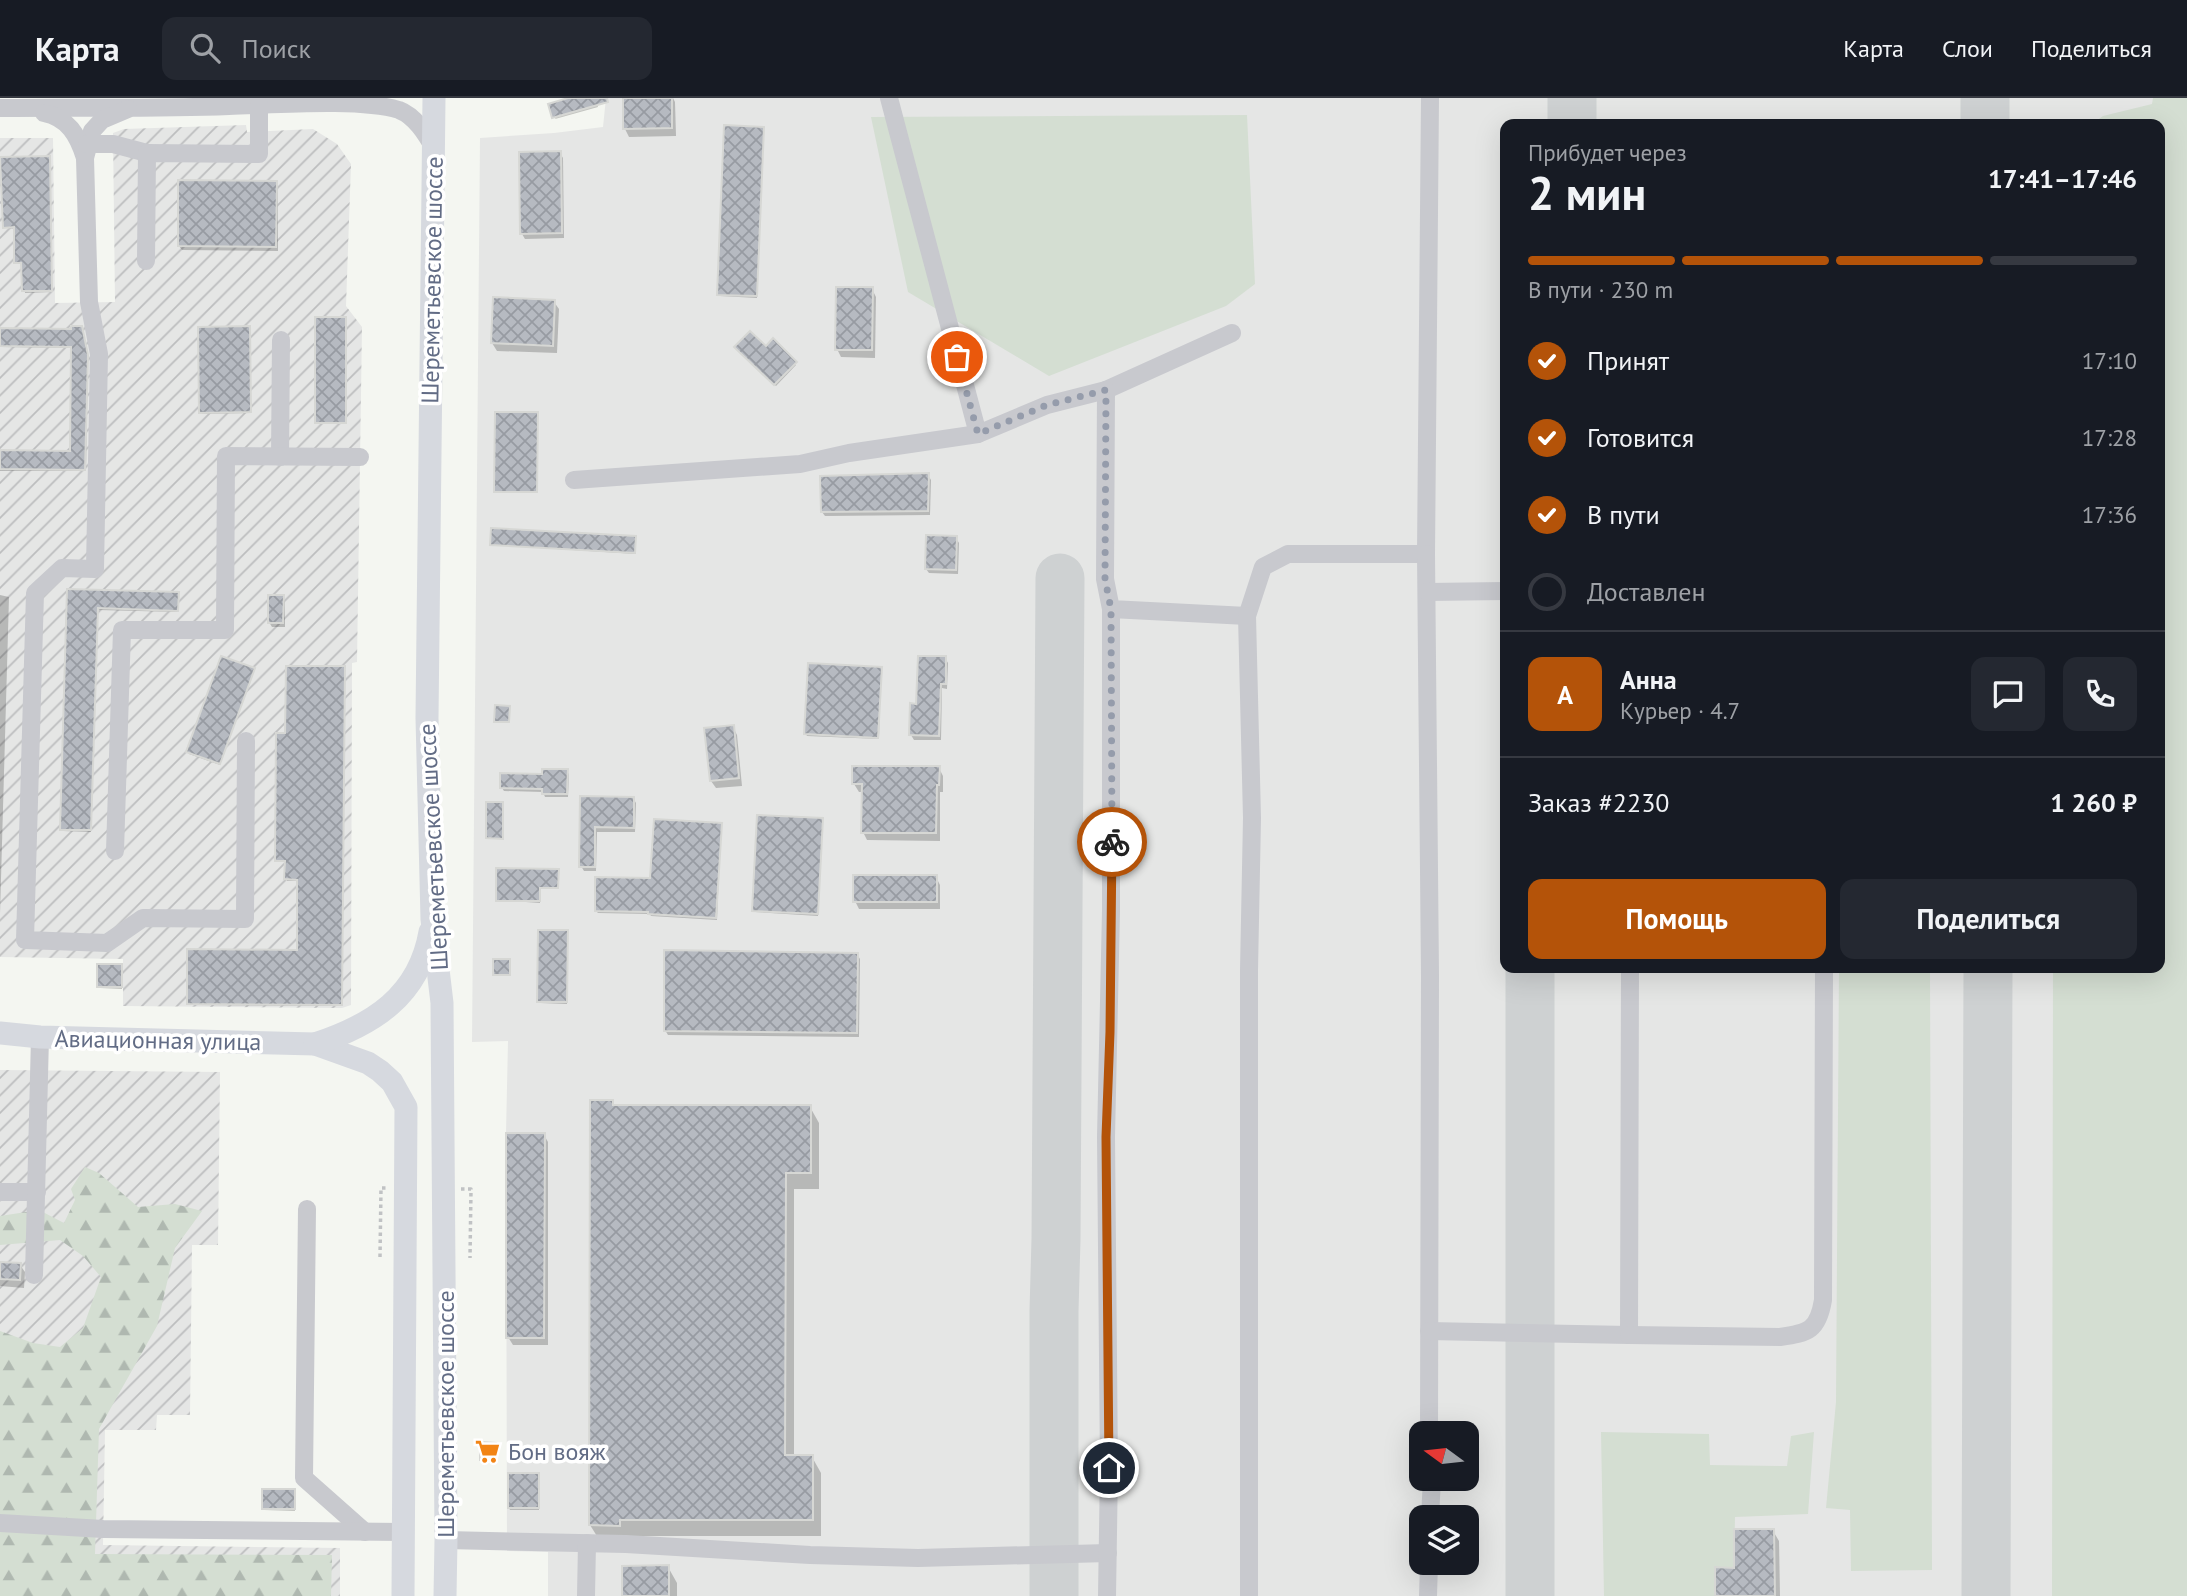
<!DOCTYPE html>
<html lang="ru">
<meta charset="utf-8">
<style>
body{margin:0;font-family:"PT Sans",sans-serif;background:#242831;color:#f1f3f6;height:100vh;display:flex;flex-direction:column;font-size:26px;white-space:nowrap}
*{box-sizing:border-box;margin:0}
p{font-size:23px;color:#9ea1a6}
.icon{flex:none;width:38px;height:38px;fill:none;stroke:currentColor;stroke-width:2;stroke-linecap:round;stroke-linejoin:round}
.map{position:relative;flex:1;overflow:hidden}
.details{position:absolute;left:1500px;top:21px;width:665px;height:854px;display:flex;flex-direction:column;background:#171b24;border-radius:14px;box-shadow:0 7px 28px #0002}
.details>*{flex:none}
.needle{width:46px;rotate:285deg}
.controls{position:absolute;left:1409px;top:1323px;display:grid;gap:14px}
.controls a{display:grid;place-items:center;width:70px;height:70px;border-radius:14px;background:#171b24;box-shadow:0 7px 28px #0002;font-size:35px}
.pin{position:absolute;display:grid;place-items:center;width:60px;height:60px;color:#fff;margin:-30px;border:4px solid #fff;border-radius:50%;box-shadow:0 2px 7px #0007}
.courier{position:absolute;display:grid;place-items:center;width:70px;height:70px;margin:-35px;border:5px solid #b45309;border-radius:50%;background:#fff;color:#222;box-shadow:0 2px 9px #0007}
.summary em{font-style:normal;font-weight:600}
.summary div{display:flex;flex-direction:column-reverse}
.summary{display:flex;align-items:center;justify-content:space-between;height:119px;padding:0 28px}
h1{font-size:46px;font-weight:600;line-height:52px}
.bar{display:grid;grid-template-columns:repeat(4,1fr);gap:10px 7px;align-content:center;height:84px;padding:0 28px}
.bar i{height:9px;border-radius:5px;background:#363941}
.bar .active{background:#b45309}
.bar p{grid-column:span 4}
.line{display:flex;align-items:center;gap:18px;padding:0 28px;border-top:2px solid #363941}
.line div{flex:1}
.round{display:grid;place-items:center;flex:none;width:74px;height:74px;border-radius:14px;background:#242831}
ol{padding:0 28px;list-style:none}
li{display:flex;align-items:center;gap:21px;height:77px}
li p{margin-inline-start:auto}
li .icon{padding:7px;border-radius:50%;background:#b45309;color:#fff;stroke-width:4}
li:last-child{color:#9ea1a6}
li i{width:38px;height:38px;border:4px solid #363941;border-radius:50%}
.primary-button{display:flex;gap:14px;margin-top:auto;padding:14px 28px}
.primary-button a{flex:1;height:80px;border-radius:14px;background:#b45309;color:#fff;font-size:28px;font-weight:600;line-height:80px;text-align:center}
.primary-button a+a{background:#242831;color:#f1f3f6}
header{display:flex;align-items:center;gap:42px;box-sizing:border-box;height:98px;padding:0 35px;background:#171b24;border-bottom:2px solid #363941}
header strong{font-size:33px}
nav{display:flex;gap:38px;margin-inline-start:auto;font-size:24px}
.search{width:490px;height:63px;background:#242831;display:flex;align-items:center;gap:18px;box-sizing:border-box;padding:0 24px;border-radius:14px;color:#9ea1a6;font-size:26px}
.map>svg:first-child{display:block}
</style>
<header>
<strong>Карта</strong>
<div class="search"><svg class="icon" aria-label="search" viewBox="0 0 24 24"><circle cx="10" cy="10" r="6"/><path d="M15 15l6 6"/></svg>Поиск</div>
<nav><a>Карта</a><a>Слои</a><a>Поделиться</a></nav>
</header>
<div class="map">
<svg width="2187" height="1498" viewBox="0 0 2187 1498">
<defs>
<pattern id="industrial-furrows" width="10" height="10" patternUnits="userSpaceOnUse" patternTransform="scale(1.75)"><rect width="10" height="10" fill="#e5e6e5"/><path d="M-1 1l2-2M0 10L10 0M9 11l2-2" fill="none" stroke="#bdbebf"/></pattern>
<pattern id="forest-firs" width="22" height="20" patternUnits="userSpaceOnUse" patternTransform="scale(1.75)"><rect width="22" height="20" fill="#d4ded2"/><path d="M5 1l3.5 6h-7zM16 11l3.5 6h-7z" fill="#afb8b0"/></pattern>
<pattern id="building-cross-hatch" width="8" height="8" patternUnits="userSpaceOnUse" patternTransform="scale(1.75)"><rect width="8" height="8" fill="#b6bac1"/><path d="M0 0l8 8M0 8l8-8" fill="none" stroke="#979ba2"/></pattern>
</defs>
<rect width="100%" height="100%" fill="#f4f6f1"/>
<path fill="#e5e6e5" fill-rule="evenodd" d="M606,0H2187V1498H548V1454L507,1453L506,1035L508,943L472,944L480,40L554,35L603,29ZM1505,26H2160V870H1505ZM1421,1335H1466V1381H1421ZM1421,1419H1466V1465H1421Z"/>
<g fill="url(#industrial-furrows)">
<path d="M246,27L247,34L313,31L337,46L351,66L346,208L362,229L357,564L352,565L351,907L342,910L123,908V861L0,859V40H53L55,205L115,204L113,35L124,31Z"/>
<path d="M0,972L220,974L218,1147H192L190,1317H157L156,1332H105L103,1447L340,1450V1498H0Z"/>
</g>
<g fill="#d4ded2">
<path d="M2153,0H2187V1498H2052L2053,870H2160V26H2092L2103,18L2152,6Z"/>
<path d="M1247,17L1255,186L1226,208L1049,278L908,194L871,19Z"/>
<path d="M1839,870H1930L1932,1472L1851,1473L1850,1412L1826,1410L1836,1304Z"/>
<path d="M1601,1334L1709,1336L1710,1367L1787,1368L1791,1338L1814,1334L1808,1416L1735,1419L1734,1470H1715V1498H1604Z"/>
</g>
<path fill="url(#forest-firs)" d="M85,1069L99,1075L138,1109L175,1106L202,1113L175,1150L157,1228L99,1331L95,1456L332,1457L331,1498H0V1233L33,1245L60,1249L83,1230L101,1179L83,1158L60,1142L0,1147V1118L39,1112L64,1125L75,1102L71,1091Z"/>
<g fill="#0003">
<path d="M568,0H595L598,9L555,21Z"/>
<path d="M625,0H673L675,4L676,38L629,39L625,31Z"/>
<path d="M764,32L757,200L720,198L719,196Z"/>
<path d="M560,55L563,60L564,140L525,141L522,136Z"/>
<path d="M50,62L52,194L25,195L23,166L16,165L15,131L4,129Z"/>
<path d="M276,85L278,90V153L182,152L179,148Z"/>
<path d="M872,191L876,199L875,260L841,259L837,251Z"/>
<path d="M554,204L559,211L557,255L497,253L492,245Z"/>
<path d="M346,222V326H318L317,324Z"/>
<path d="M249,230L251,315L202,316L201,314Z"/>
<path d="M0,231L73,233L88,260L86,373H0V386V354L72,355V250L0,249Z"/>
<path d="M766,250L796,267L776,288L737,251Z"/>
<path d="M538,318L537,395H497L495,393Z"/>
<path d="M928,377L931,382L930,417L825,418L822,414Z"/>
<path d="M635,439L636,456L492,447Z"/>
<path d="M956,440L959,445L958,476L929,475L926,471Z"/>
<path d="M68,493L178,496L179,498L178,514L98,512L91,734L63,733L61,731Z"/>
<path d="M0,497L9,499L0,816Z"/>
<path d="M283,498L285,503V529H272L269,524Z"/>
<path d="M945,560L948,565L947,591L942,590L941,642H914L911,637L918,607Z"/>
<path d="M881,570L879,641L807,638L806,636Z"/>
<path d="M254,572L220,667L189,656L188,654Z"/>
<path d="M345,572L342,908L190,907L188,905L299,853V783H287L286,764L277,762L287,636Z"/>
<path d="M733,629L737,637L742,688L716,690L711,683Z"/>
<path d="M939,670L943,678V694H940V743L867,742L863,734V694H859L854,686Z"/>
<path d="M567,673L569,676L568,699H545L543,694L504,693L502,690Z"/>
<path d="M582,700H633L636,705L635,734H597L596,773H584L581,768Z"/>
<path d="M822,722L818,818L755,814L753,812Z"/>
<path d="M721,727L717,822L651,818L650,816L598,815L596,813L652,781Z"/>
<path d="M559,774L558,791H540V805L498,802Z"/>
<path d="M936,779L940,787V811H859L855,803Z"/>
<path d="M567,834V906L540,905L539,903Z"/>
<path d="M857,856L860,861L859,939L668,937L665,932Z"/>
<path d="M122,870V891L100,890L99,889Z"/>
<path d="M612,1004L615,1008L810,1009L819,1025V1091H794V1359H812L821,1375V1438H628L600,1443L590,1427Z"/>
<path d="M544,1037L548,1044V1247H513L508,1239Z"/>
<path d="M0,1166L20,1167L25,1174L24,1190L0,1188Z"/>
<path d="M539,1378V1412H510L509,1410Z"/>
<path d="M294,1393L295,1413L264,1412L263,1410Z"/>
<path d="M1773,1433L1779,1443L1780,1498H1717Z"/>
<path d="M668,1469L677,1485V1498H624Z"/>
</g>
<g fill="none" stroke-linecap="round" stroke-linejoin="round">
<g stroke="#ced1d2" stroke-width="49">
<path d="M1985,0V26"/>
<path d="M1572,26V0"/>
<path d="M1530,870V1498"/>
<path d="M1054,1498V1213L1056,1141L1060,480"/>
<path d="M1986,1498L1988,870"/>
</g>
</g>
<g fill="url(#building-cross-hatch)" stroke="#d6d7d4" stroke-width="2">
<path d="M568,0H607L608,4L552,20L548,6Z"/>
<path d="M623,0H672V30L623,31Z"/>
<path d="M724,27L764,29L757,198L717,197Z"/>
<path d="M561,53L562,135L520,136L519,54Z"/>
<path d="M50,58L52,193H22L21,165H14V129L3,130L0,59Z"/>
<path d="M178,82L277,83L276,149L178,148Z"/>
<path d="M836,189H873L872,252H835Z"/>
<path d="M493,199L555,202L553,248L491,245Z"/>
<rect x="315" y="219" width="31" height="106"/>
<path d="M71,228H82L88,257L85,372L0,371V352L70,353L71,249L0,248V230L71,231Z"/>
<path d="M250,228L251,314L199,315L198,229Z"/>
<path d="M750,233L766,248L773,240L797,264L774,287L734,249Z"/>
<path d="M495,314H538L537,394H494Z"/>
<path d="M929,375L928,413L821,414L820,378Z"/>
<path d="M491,430L636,438L635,455L490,447Z"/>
<path d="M926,437L957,438L956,472L925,471Z"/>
<path d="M67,491L179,494L178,513L98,510L91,732H60Z"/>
<path d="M268,497H284L283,525H268Z"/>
<path d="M221,558L255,570L220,666L186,654Z"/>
<path d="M918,558H946V586H941L939,638L909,637L910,605L916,606Z"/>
<path d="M808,565L882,569L878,640L804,636Z"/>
<path d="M286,568H345L342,907L187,906V851L297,852V782L284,781L285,763H275L276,635H285Z"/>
<path d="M495,607L510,608L509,624H494Z"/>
<path d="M734,627L739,680L710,683L704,630Z"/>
<path d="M852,668H940L939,687H937L936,735H861L862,686H852Z"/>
<path d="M542,671H568L567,696H542V691L500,690V675L542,676Z"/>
<path d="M580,698L634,699V730L595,729V769H579Z"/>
<path d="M486,704H503V741L486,740Z"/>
<path d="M757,717L823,720L818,816L752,813Z"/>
<path d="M654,721L722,725L716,820L648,816V814L595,813V779L650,780Z"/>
<path d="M496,770L559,771L558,790H540V803H496Z"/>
<rect x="853" y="777" width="84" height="27"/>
<path d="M538,832H568L567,904H537Z"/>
<path d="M664,852L858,855L857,935L664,933Z"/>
<rect x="493" y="861" width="17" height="16"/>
<rect x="97" y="866" width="25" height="23"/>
<path d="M590,1002H613V1007H811V1075H786L785,1357H813V1422H620V1428L589,1427Z"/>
<path d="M506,1035H545L544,1240H506Z"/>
<path d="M0,1164L21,1165L20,1182L0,1181Z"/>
<path d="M480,1344L496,1345V1362H480Z"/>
<rect x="508" y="1375" width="31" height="35"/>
<rect x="262" y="1391" width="33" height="20"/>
<path d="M1734,1431H1774L1775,1498H1715V1469L1734,1470Z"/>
<path d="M669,1467V1498H622V1468Z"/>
</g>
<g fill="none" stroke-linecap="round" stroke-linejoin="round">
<g stroke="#c0c2c4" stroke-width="3.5" stroke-dasharray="3.5 3.5" stroke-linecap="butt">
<path d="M461,1091H471L470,1160"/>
<path d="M380,1159L381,1090H387"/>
</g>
<g stroke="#c8c9ce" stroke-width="18">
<path d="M889,0L978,336"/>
<path d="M0,10C76,9 153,11 229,8C274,7 359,0 399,12C415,18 426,36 434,50"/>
<path d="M128,11L102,22L92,33L85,60L89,204L99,256L95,471L62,470L35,495L25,842L107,845L143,820L245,821L246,643"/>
<path d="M44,15C68,20 78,37 85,60"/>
<path d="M87,46H113L147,55"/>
<path d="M146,163L147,55L259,56V7"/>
<path d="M1232,235L1106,292L1105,481L1111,511L1247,518L1263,469L1288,456H1426L1430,0"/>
<path d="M280,359L281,242"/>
<path d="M574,382L800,366L849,355L978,336L1047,307L1106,292"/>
<path d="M1426,456L1430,877L1429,1335"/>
<path d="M1427,494L1505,493"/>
<path d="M1247,518L1252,720L1249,872V1498"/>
<path d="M115,753L122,532H225L226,358L360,359"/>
<path d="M0,1094H37"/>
<path d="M307,1111L304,1380L365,1434"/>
<path d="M34,1177L40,939"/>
<path d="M1429,1233L1629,1237L1630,870"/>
<path d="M1629,1237L1780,1239C1809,1235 1818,1232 1823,1202L1824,870"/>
<path d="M1430,1419L1432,1381"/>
<path d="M0,1425L103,1431L403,1434"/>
<path d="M446,1442L626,1446L810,1457L918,1460L1108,1455"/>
<path d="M586,1498L587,1445"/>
<path d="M1107,1498L1109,1370L1106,1039L1111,813V511"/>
<path d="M1428,1498L1429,1465"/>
</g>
<g stroke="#d6d9df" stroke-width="23">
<path d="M434,0L427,620L432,821L442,905L446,1442L445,1498"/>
<path d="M0,935L40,939L315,946L368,965L380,973L392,984L406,1009L403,1498"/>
<path d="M315,946C373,927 419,898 430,834"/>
</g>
</g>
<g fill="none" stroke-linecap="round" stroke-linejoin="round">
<path stroke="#959cab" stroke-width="7" stroke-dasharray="0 12.6" d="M957,259L978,336L1047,307L1106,292L1105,481L1111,511L1112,744"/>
<path stroke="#b45309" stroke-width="9" d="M1109,1370L1106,1039L1110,934L1112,744"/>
</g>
<defs>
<symbol id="supermarket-bare" viewBox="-9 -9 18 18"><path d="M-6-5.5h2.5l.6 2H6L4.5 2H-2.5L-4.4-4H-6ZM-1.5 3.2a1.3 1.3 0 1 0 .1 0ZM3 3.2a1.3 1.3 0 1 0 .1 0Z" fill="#f28415" stroke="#fff" stroke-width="2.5" paint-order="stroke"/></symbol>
</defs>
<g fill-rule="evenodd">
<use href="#supermarket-bare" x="470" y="1336" width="35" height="35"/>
</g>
<g text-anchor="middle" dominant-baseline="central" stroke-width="7" stroke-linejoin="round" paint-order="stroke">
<g font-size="24" fill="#626c85" stroke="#fff">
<text transform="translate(432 182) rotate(-89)">Шереметьевское шоссе</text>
<text transform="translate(433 749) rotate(-93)">Шереметьевское шоссе</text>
<text transform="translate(158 942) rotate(1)">Авиационная улица</text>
<text transform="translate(445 1316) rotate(-90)">Шереметьевское шоссе</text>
</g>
<g font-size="24" fill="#626c85" stroke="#fff" text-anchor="start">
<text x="508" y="1353">Бон вояж</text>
</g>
</g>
</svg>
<div class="controls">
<a><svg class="needle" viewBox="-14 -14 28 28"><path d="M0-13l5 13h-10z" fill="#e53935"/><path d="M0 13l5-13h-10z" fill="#9ea1a6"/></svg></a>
<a><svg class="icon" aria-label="layers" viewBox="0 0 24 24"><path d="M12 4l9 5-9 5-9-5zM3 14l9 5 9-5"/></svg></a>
</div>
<div class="pin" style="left:957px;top:259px;background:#ea580c"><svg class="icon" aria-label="bag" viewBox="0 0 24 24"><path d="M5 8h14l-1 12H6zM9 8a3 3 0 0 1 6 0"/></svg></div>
<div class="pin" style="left:1109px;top:1370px;background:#1f2937"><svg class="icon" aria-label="home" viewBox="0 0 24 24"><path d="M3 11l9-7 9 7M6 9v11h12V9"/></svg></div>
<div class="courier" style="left:1112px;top:744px"><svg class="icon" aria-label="bike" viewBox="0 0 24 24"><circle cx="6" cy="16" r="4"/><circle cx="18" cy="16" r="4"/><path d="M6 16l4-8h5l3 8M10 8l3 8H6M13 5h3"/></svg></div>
<section class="details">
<div class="summary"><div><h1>2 мин</h1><p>Прибудет через</p></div><em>17:41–17:46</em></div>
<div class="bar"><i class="active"></i><i class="active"></i><i class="active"></i><i></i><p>В пути · 230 m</p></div>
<ol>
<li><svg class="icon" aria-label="check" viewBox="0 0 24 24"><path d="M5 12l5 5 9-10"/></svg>Принят<p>17:10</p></li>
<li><svg class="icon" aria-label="check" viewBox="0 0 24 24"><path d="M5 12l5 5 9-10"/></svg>Готовится<p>17:28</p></li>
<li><svg class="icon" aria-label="check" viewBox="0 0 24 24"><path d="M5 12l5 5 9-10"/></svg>В пути<p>17:36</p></li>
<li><i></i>Доставлен</li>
</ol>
<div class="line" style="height:126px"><b class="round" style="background:#b45309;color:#fff">А</b><div><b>Анна</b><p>Курьер · 4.7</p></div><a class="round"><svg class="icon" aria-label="chat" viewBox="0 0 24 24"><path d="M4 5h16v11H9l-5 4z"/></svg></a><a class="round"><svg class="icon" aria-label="phone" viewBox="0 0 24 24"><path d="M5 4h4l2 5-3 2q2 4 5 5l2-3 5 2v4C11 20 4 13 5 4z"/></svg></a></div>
<div class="line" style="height:91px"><div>Заказ #2230</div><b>1 260 ₽</b></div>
<div class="primary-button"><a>Помощь</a><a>Поделиться</a></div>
</section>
</div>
